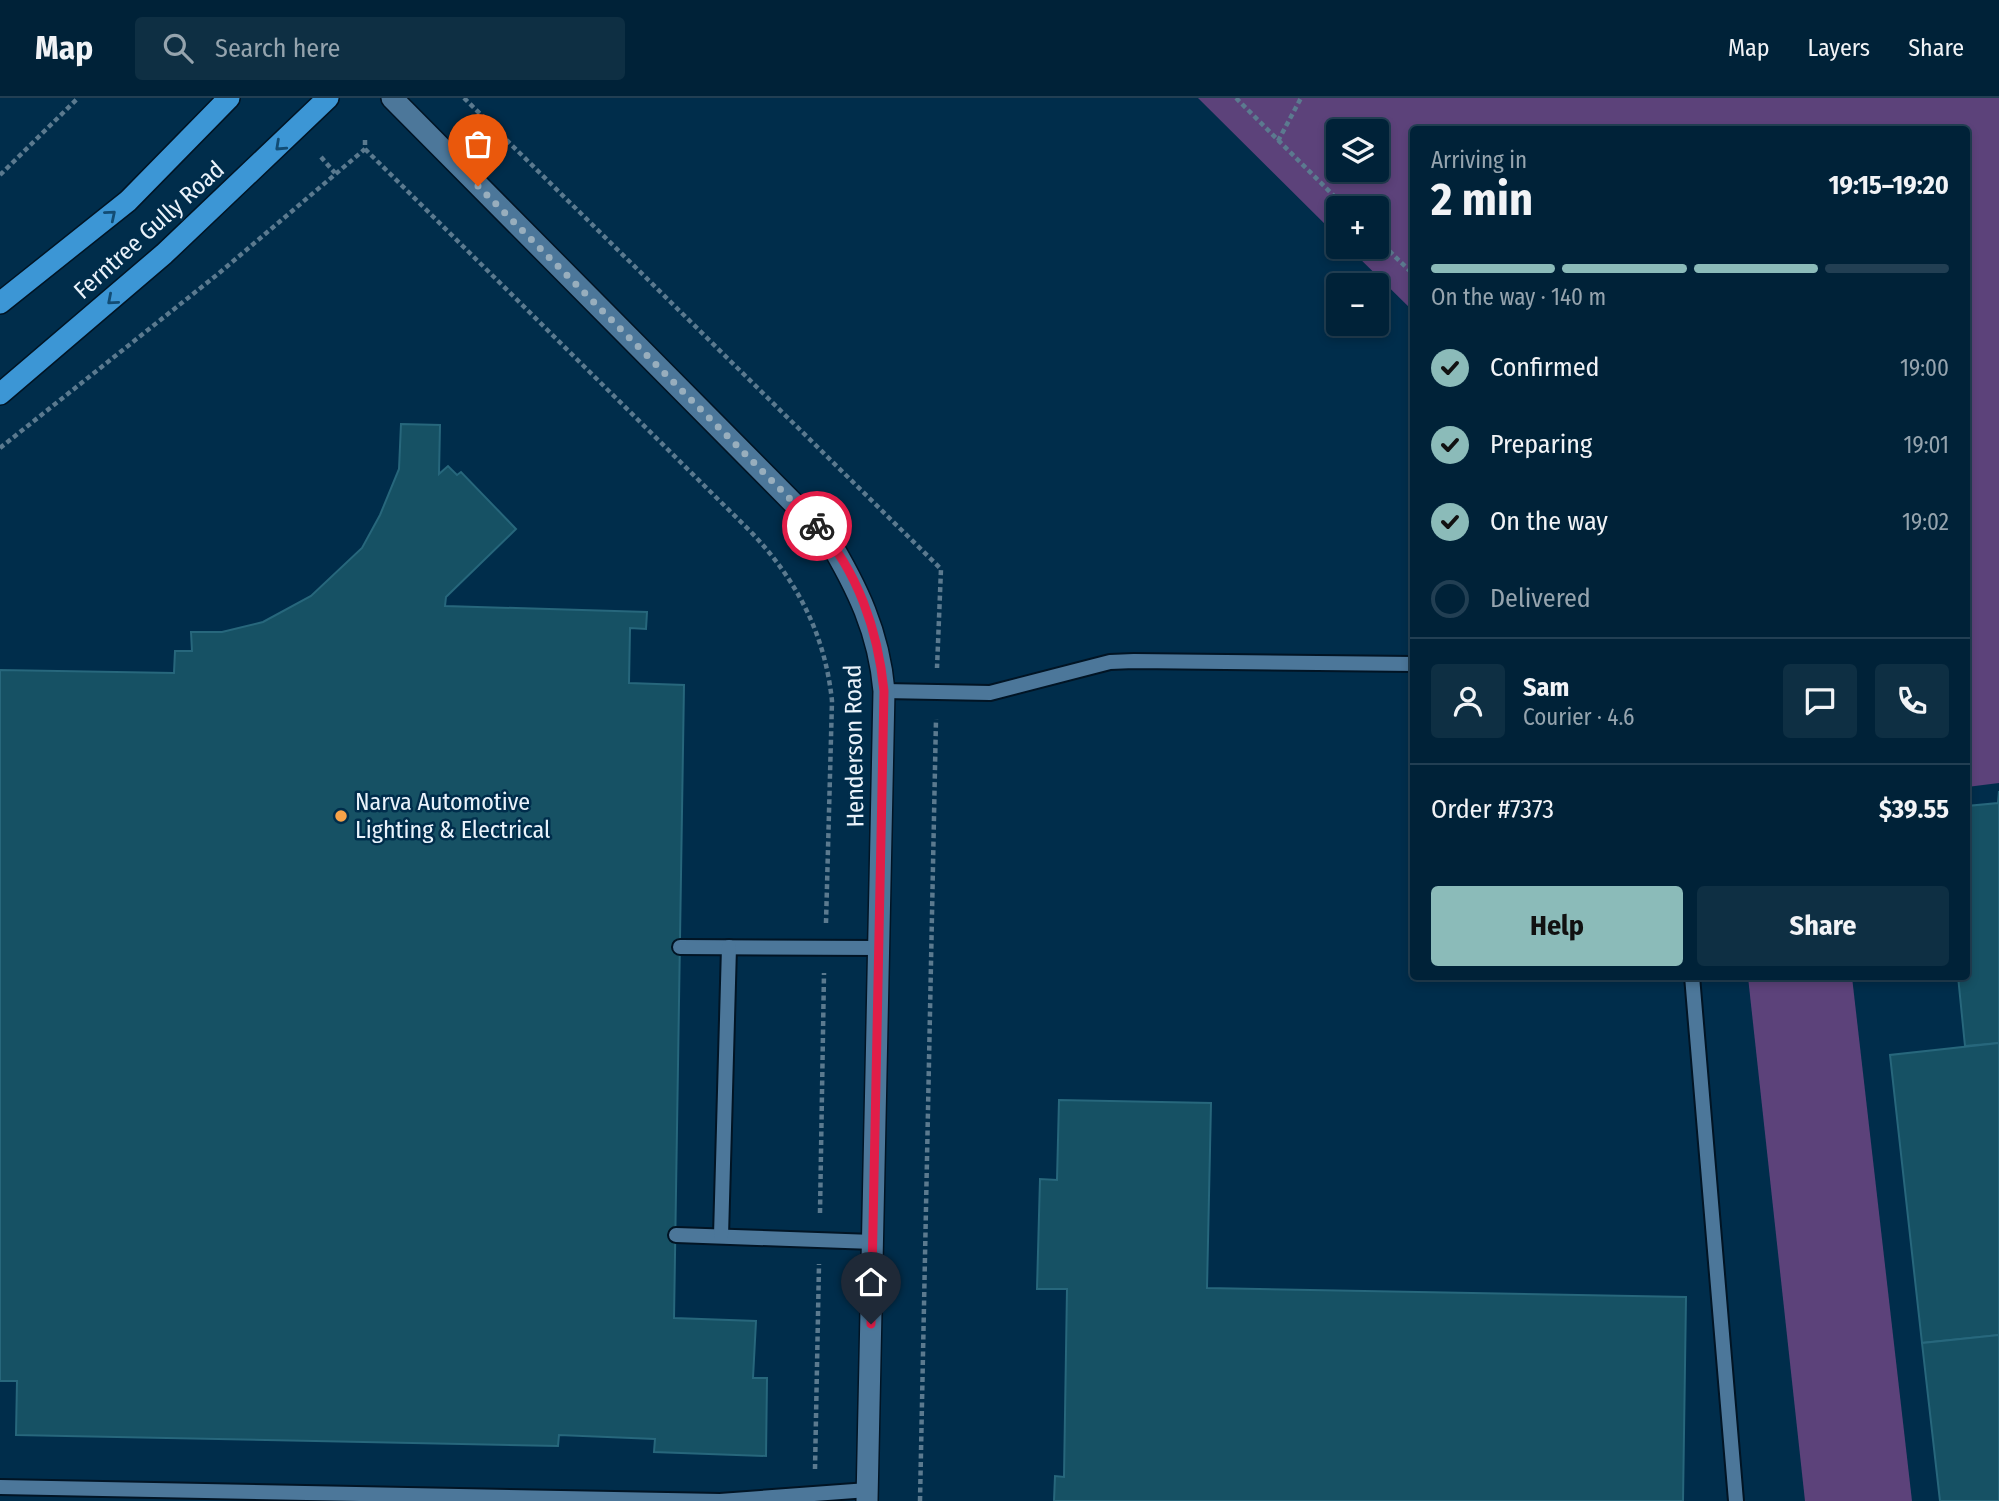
<!DOCTYPE html>
<meta charset="utf-8">
<style>
body{margin:0;font-family:"Fira Sans Condensed",sans-serif;background:#0e2f43;color:#f1f3f6;height:100vh;display:flex;flex-direction:column;font-size:26px;white-space:nowrap}
*{box-sizing:border-box;margin:0}
p{font-size:23px;color:#95a4ae}
.icon{flex:none;width:38px;height:38px;fill:none;stroke:currentColor;stroke-width:2;stroke-linecap:round;stroke-linejoin:round}
.map{position:relative;flex:1;overflow:hidden}
.sheet{position:absolute;left:1410px;top:28px;width:560px;height:854px;display:flex;flex-direction:column;background:#002238;border-radius:7px;box-shadow:0 4px 10px #0003,0 0 0 2px #223f53}
.sheet>*{flex:none}
.buttons{position:absolute;left:1326px;top:21px;display:grid;gap:14px}
.buttons a{display:grid;place-items:center;width:63px;height:63px;border-radius:7px;background:#002238;box-shadow:0 4px 10px #0003,0 0 0 2px #223f53;font-size:35px}
.pin{position:absolute;display:grid;place-items:center;width:60px;height:60px;color:#fff;margin:-72px -30px;border-radius:50% 50% 50% 0;rotate:-45deg;box-shadow:0 0 7px #0007}
.pin .icon{rotate:45deg}
.courier{position:absolute;display:grid;place-items:center;width:70px;height:70px;margin:-35px;border:5px solid #e11d48;border-radius:50%;background:#fff;color:#222;box-shadow:0 2px 9px #0007}
.headline em{font-style:normal;font-weight:700}
.headline div{display:flex;flex-direction:column-reverse}
.headline{display:flex;align-items:center;justify-content:space-between;height:119px;padding:0 21px}
h1{font-size:46px;font-weight:700;line-height:52px}
.bar{display:grid;grid-template-columns:repeat(4,1fr);gap:10px 7px;align-content:center;height:84px;padding:0 21px}
.bar i{height:9px;border-radius:5px;background:#223f53}
.bar .on{background:#8bbbb9}
.bar p{grid-column:span 4}
.line{display:flex;align-items:center;gap:18px;padding:0 21px;border-top:2px solid #223f53}
.line div{flex:1}
.round{display:grid;place-items:center;flex:none;width:74px;height:74px;border-radius:7px;background:#0e2f43}
ol{padding:0 21px;list-style:none}
li{display:flex;align-items:center;gap:21px;height:77px}
li p{margin-inline-start:auto}
li .icon{padding:7px;border-radius:50%;background:#8bbbb9;color:#111;stroke-width:4}
li:last-child{color:#95a4ae}
li i{width:38px;height:38px;border:4px solid #223f53;border-radius:50%}
.cta{display:flex;gap:14px;margin-top:auto;padding:14px 21px}
.cta a{flex:1;height:80px;border-radius:7px;background:#8bbbb9;color:#111;font-size:28px;font-weight:700;line-height:80px;text-align:center}
.cta a+a{background:#0e2f43;color:#f1f3f6}
header{display:flex;align-items:center;gap:42px;box-sizing:border-box;height:98px;padding:0 35px;background:#002238;border-bottom:2px solid #223f53}
header strong{font-size:33px}
nav{display:flex;gap:38px;margin-inline-start:auto;font-size:24px}
.search{width:490px;height:63px;background:#0e2f43;display:flex;align-items:center;gap:18px;box-sizing:border-box;padding:0 24px;border-radius:7px;color:#95a4ae;font-size:26px}
.map>svg:first-child{display:block}
</style>
<header>
<strong>Map</strong>
<div class="search"><svg class="icon" aria-label="search" viewBox="0 0 24 24"><circle cx="10" cy="10" r="6"/><path d="M15 15l6 6"/></svg>Search here</div>
<nav><a>Map</a><a>Layers</a><a>Share</a></nav>
</header>
<div class="map">
<svg width="1999" height="1403" viewBox="0 0 1999 1403">
<rect width="100%" height="100%" fill="#002d4b"/>
<g fill="#5c427a" fill-rule="evenodd">
<path d="M1198,0H1999V685L1967,689V32H1414V214L1348,149H1377V110H1339V140ZM1339,33H1377V72H1339Z"/>
<path d="M1748,879H1852L1912,1403H1805Z"/>
</g>
<g fill="#165164" stroke="#27677c" stroke-width="2">
<path d="M401,326L440,327L439,376L448,368L457,377L461,374L516,431L446,499L445,508L647,514L646,531L630,530L629,585L684,587L674,1220L756,1223L753,1280H767L766,1358L654,1354L655,1341L559,1337L558,1348L16,1337L17,1283H0V572L174,575L175,553H192L191,534H222L263,524L311,498L362,450L380,417L399,371Z"/>
<path d="M1999,693V945L1965,948L1958,878H1967V708L1998,705Z"/>
<path d="M1999,945V1237L1922,1245L1890,957Z"/>
<path d="M1059,1002L1211,1005L1207,1190L1686,1199L1683,1403H1054L1055,1378L1064,1379L1067,1191H1037L1040,1081L1057,1082Z"/>
<path d="M1999,1237V1403H1940L1922,1245Z"/>
</g>
<g fill="none" stroke-linecap="round" stroke-linejoin="round">
<defs>
<g id="lane">
<path d="M884,593L990,595L1110,564L1134,563L1414,566"/>
<path d="M680,849L878,850"/>
<path d="M1692,878L1736,1403"/>
<path d="M676,1137L873,1144"/>
<path d="M721,1138L729,849"/>
<path d="M0,1389L720,1403L868,1392"/>
</g>
<path id="street" d="M392,0L827,439C857,489 879,534 884,593L867,1403"/>
<g id="primary">
<path d="M0,205L128,103L229,0"/>
<path d="M0,296L164,156L328,0"/>
</g>
</defs>
<use href="#lane" stroke="#011424" stroke-width="18"/>
<use href="#street" stroke="#011424" stroke-width="24"/>
<use href="#primary" stroke="#011424" stroke-width="24"/>
<g stroke="#5b7a8f" stroke-width="4.5" stroke-dasharray="5 3.5" stroke-linecap="butt">
<path d="M464,0L941,471L937,570"/>
<path d="M1236,0L1346,110"/>
<path d="M1278,43L1301,0"/>
<path d="M365,51L750,433C797,482 825,536 832,603L826,825"/>
<path d="M321,59L335,75"/>
<path d="M0,77L78,0"/>
<path d="M1377,141L1414,177"/>
<path d="M0,350L218,176L365,51V41"/>
<path d="M820,1115L824,875"/>
<path d="M815,1371L819,1166"/>
<path d="M920,1403L936,621"/>
</g>
<use href="#lane" stroke="#4c779a" stroke-width="14"/>
<use href="#street" stroke="#4c779a" stroke-width="21"/>
<use href="#primary" stroke="#3c96d5" stroke-width="21"/>
</g>
<defs><path id="oneway-chevron" d="M-2-3.5L2.5 0L-2 3.5" fill="none" stroke-width="1.6" stroke-linecap="round" stroke-linejoin="round" transform="scale(1.75)"/></defs>
<g stroke="#124c74">
<use href="#oneway-chevron" transform="translate(280 48) rotate(137)"/>
<use href="#oneway-chevron" transform="translate(111 117) rotate(-40)"/>
<use href="#oneway-chevron" transform="translate(112 202) rotate(139)"/>
</g>
<g fill="none" stroke-linecap="round" stroke-linejoin="round">
<path stroke="#98aebd" stroke-width="7" stroke-dasharray="0 12.6" d="M478,88L817,428"/>
<path stroke="#e11d48" stroke-width="9" d="M817,428C858,473 878,533 884,593L871,1226"/>
</g>
<circle fill="#f7a248" stroke="#002d4b" stroke-width="2.5" cx="341" cy="718" r="7"/>
<g text-anchor="middle" dominant-baseline="central" stroke-width="5" stroke-linejoin="round" paint-order="stroke">
<g font-size="24" fill="#eaf3fb" stroke="#002d4b">
<text transform="translate(149 132) rotate(-42)">Ferntree Gully Road</text>
<text transform="translate(854 648) rotate(-91)">Henderson Road</text>
</g>
<g font-size="24" fill="#eaf3fb" stroke="#002d4b" text-anchor="start">
<text x="355" y="704">Narva Automotive<tspan x="355" dy="28">Lighting &amp; Electrical</tspan></text>
</g>
</g>
</svg>
<div class="buttons">
<a><svg class="icon" aria-label="layers" viewBox="0 0 24 24"><path d="M12 4l9 5-9 5-9-5zM3 14l9 5 9-5"/></svg></a>
<a>+</a>
<a>−</a>
</div>
<div class="pin" style="left:478px;top:88px;background:#ea580c"><svg class="icon" aria-label="bag" viewBox="0 0 24 24"><path d="M5 8h14l-1 12H6zM9 8a3 3 0 0 1 6 0"/></svg></div>
<div class="pin" style="left:871px;top:1226px;background:#1f2937"><svg class="icon" aria-label="home" viewBox="0 0 24 24"><path d="M3 11l9-7 9 7M6 9v11h12V9"/></svg></div>
<div class="courier" style="left:817px;top:428px"><svg class="icon" aria-label="bike" viewBox="0 0 24 24"><circle cx="6" cy="16" r="4"/><circle cx="18" cy="16" r="4"/><path d="M6 16l4-8h5l3 8M10 8l3 8H6M13 5h3"/></svg></div>
<section class="sheet">
<div class="headline"><div><h1>2 min</h1><p>Arriving in</p></div><em>19:15–19:20</em></div>
<div class="bar"><i class="on"></i><i class="on"></i><i class="on"></i><i></i><p>On the way · 140 m</p></div>
<ol>
<li><svg class="icon" aria-label="check" viewBox="0 0 24 24"><path d="M5 12l5 5 9-10"/></svg>Confirmed<p>19:00</p></li>
<li><svg class="icon" aria-label="check" viewBox="0 0 24 24"><path d="M5 12l5 5 9-10"/></svg>Preparing<p>19:01</p></li>
<li><svg class="icon" aria-label="check" viewBox="0 0 24 24"><path d="M5 12l5 5 9-10"/></svg>On the way<p>19:02</p></li>
<li><i></i>Delivered</li>
</ol>
<div class="line" style="height:126px"><a class="round"><svg class="icon" aria-label="person" viewBox="0 0 24 24"><circle cx="12" cy="8" r="4"/><path d="M4 21q1-7 8-7t8 7"/></svg></a><div><b>Sam</b><p>Courier · 4.6</p></div><a class="round"><svg class="icon" aria-label="chat" viewBox="0 0 24 24"><path d="M4 5h16v11H9l-5 4z"/></svg></a><a class="round"><svg class="icon" aria-label="phone" viewBox="0 0 24 24"><path d="M5 4h4l2 5-3 2q2 4 5 5l2-3 5 2v4C11 20 4 13 5 4z"/></svg></a></div>
<div class="line" style="height:91px"><div>Order #7373</div><b>$39.55</b></div>
<div class="cta"><a>Help</a><a>Share</a></div>
</section>
</div>
